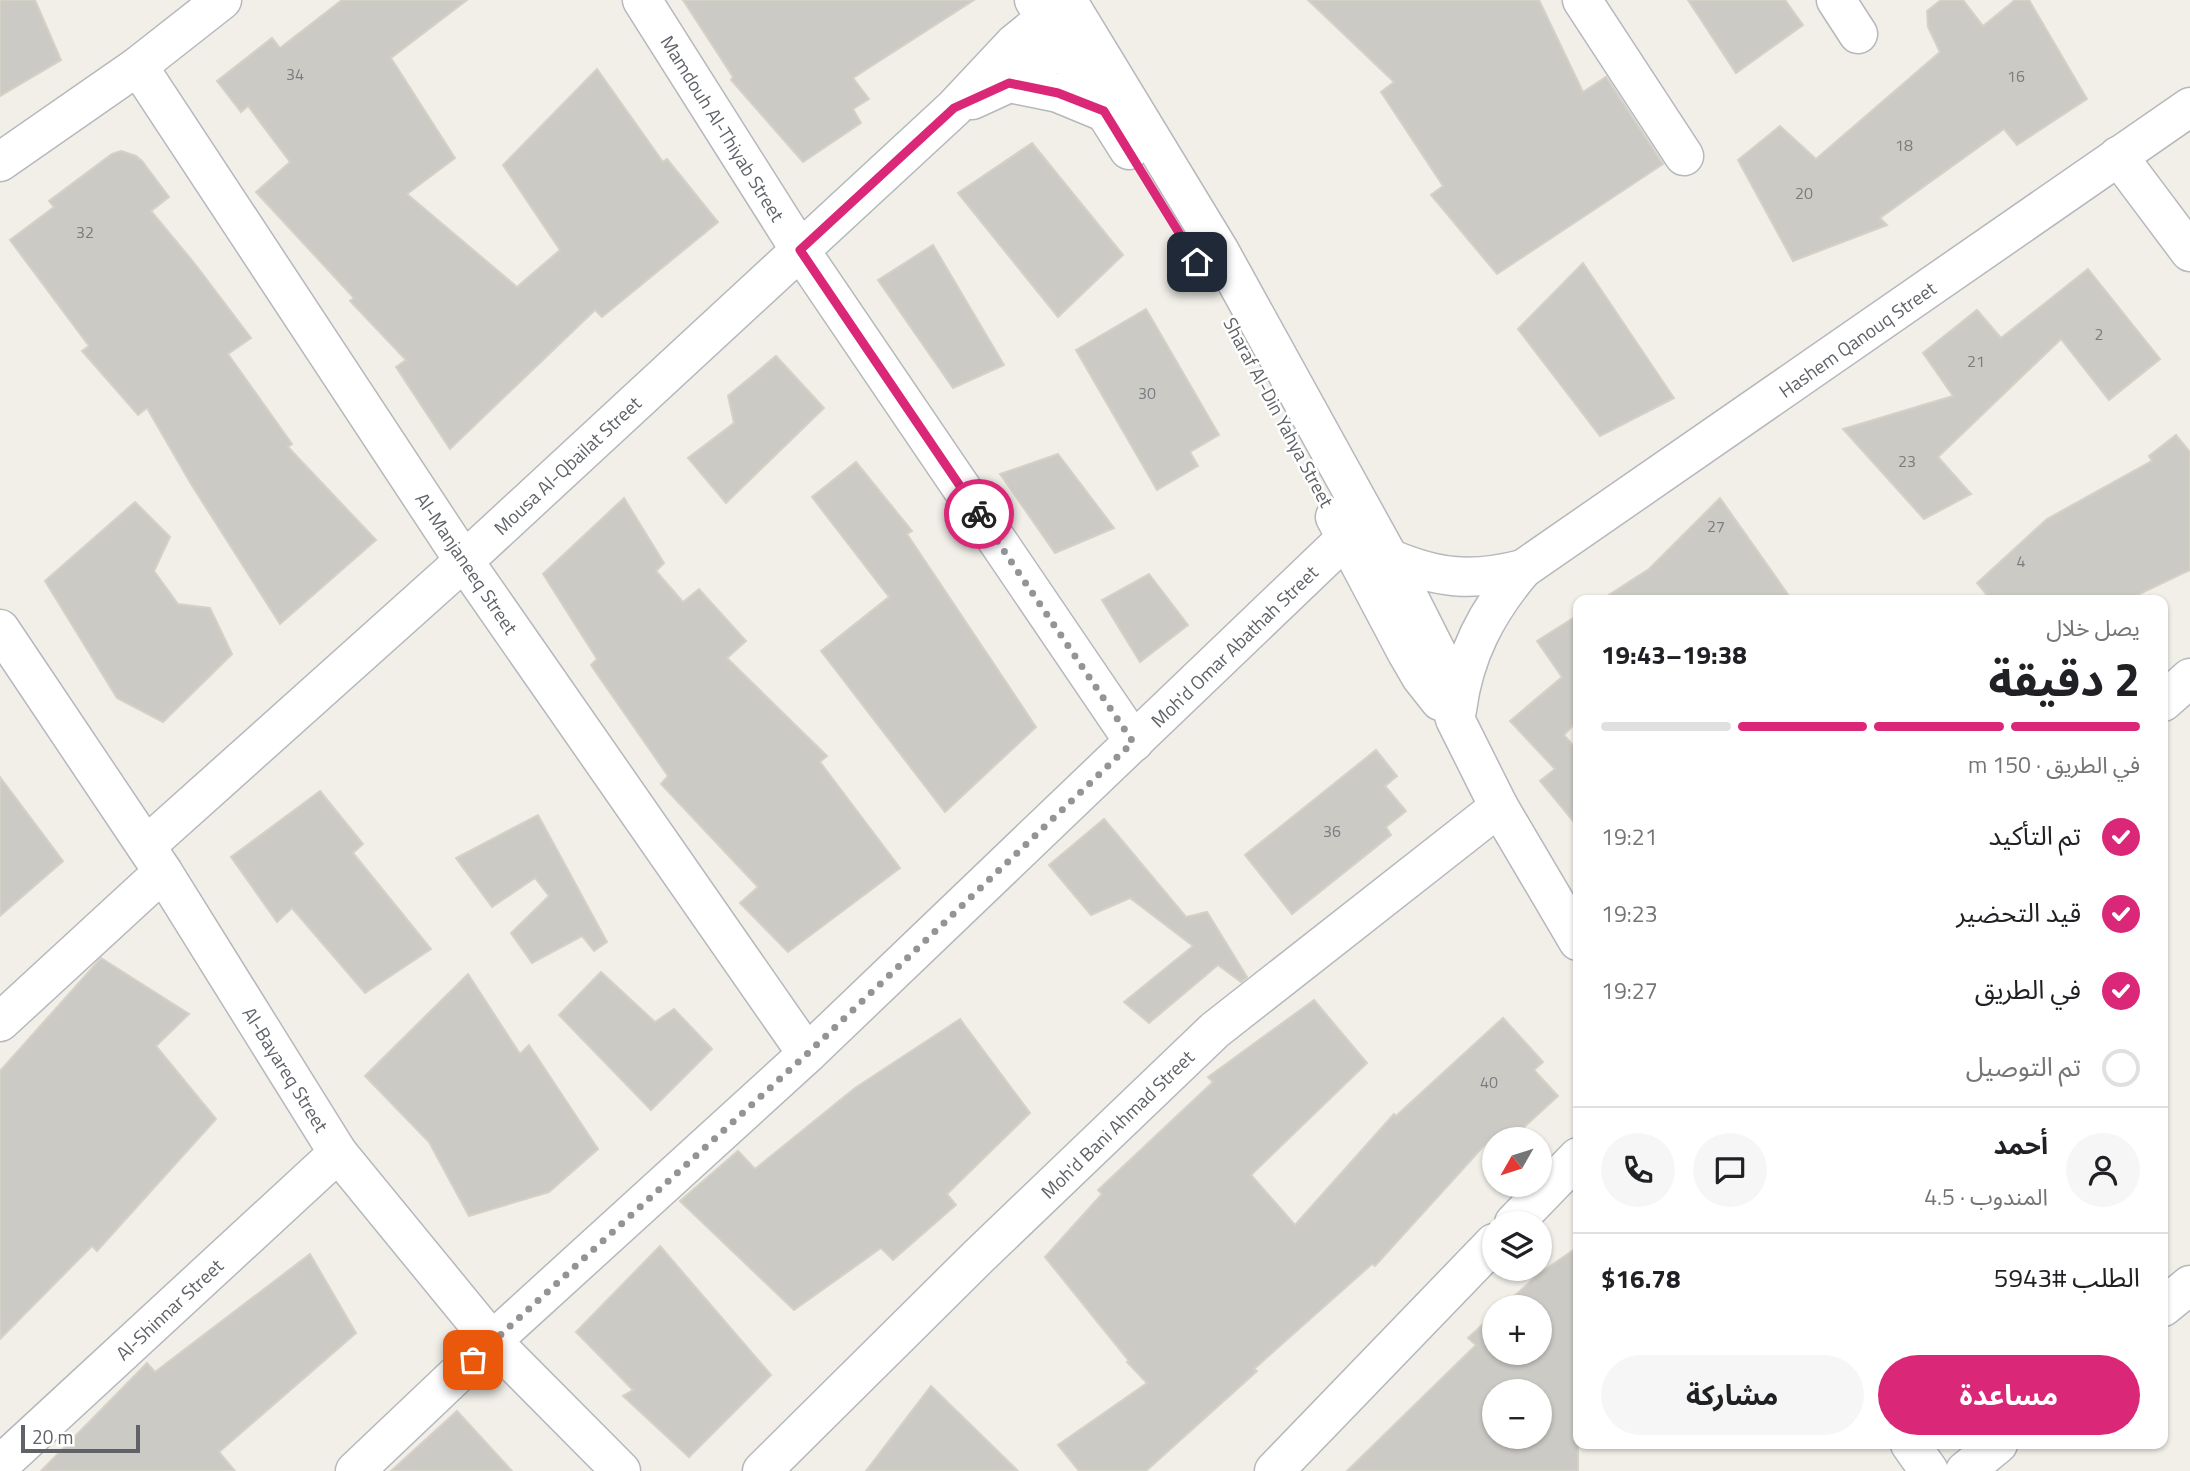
<!DOCTYPE html>
<html lang="ar">
<meta charset="utf-8">
<style>
body{margin:0;font-family:"Titillium Web","Noto Sans Arabic",sans-serif;background:#f6f6f6;color:#202124;direction:rtl;height:100vh;display:flex;flex-direction:column;font-size:26px;white-space:nowrap}
*{box-sizing:border-box;margin:0}
p{font-size:23px;color:#757577}
.icon{flex:none;width:38px;height:38px;fill:none;stroke:currentColor;stroke-width:2;stroke-linecap:round;stroke-linejoin:round}
.map{position:relative;flex:1;overflow:hidden;direction:ltr}
.drawer{position:absolute;left:1573px;top:595px;width:595px;height:854px;display:flex;flex-direction:column;background:#fff;border-radius:14px;box-shadow:0 2px 5px #0004;direction:rtl}
.drawer>*{flex:none}
.needle{width:46px;rotate:231deg}
.tools{position:absolute;left:1482px;top:1127px;display:grid;gap:14px}
.tools a{display:grid;place-items:center;width:70px;height:70px;border-radius:50%;background:#fff;box-shadow:0 2px 5px #0004;font-size:35px}
.scale{position:absolute;left:21px;bottom:18px;width:119px;box-sizing:border-box;padding-left:7px;border:4px solid #5f6368;border-top:0;font-size:19px;line-height:24px;white-space:nowrap;color:#5f6368;-webkit-text-stroke:5px #fff;paint-order:stroke}
.pin{position:absolute;display:grid;place-items:center;width:60px;height:60px;color:#fff;margin:-30px;border-radius:14px;box-shadow:0 4px 10px #0006}
.courier{position:absolute;display:grid;place-items:center;width:70px;height:70px;margin:-35px;border:5px solid #db2777;border-radius:50%;background:#fff;color:#222;box-shadow:0 2px 9px #0007}
.overview em{font-style:normal;font-weight:700}
.overview div{display:flex;flex-direction:column-reverse}
.overview{display:flex;align-items:center;justify-content:space-between;height:119px;padding:0 28px}
h1{font-size:46px;font-weight:700;line-height:52px}
.bar{display:grid;grid-template-columns:repeat(4,1fr);gap:10px 7px;align-content:center;height:84px;padding:0 28px}
.bar i{height:9px;border-radius:5px;background:#e0e0e0}
.bar .selected{background:#db2777}
.bar p{grid-column:span 4}
.line{display:flex;align-items:center;gap:18px;padding:0 28px;border-top:2px solid #e0e0e0}
.line div{flex:1}
.round{display:grid;place-items:center;flex:none;width:74px;height:74px;border-radius:37px;background:#f6f6f6}
ol{padding:0 28px;list-style:none}
li{display:flex;align-items:center;gap:21px;height:77px}
li p{margin-inline-start:auto}
li .icon{padding:7px;border-radius:50%;background:#db2777;color:#fff;stroke-width:4}
li:last-child{color:#757577}
li i{width:38px;height:38px;border:4px solid #e0e0e0;border-radius:50%}
.primary-button{display:flex;gap:14px;margin-top:auto;padding:14px 28px}
.primary-button a{flex:1;height:80px;border-radius:42px;background:#db2777;color:#fff;font-size:28px;font-weight:700;line-height:80px;text-align:center}
.primary-button a+a{background:#f6f6f6;color:#202124}
.map>svg:first-child{display:block}
</style>
<div class="map">
<svg width="2190" height="1471" viewBox="0 0 2190 1471">
<rect width="100%" height="100%" fill="#f1efe8"/>
<g fill="#cccac5" stroke="#d6d1c6" stroke-width="2" fill-rule="evenodd">
<path d="M0,0H35L61,60L0,96Z"/>
<path d="M342,0H467L391,58L455,158L407,194L517,287L560,250L503,165L597,69L663,162L667,159L718,222L602,317L595,310L450,449L396,367L406,360L350,301L354,298L256,192L290,162L248,106L241,112L217,81L272,38L280,48Z"/>
<path d="M683,0H974L853,78L869,99L853,109L861,123L803,162L731,80L733,77Z"/>
<path d="M1308,0H1539L1583,92L1606,77L1663,164L1497,274L1431,195L1443,186L1381,92L1394,82Z"/>
<path d="M1688,0H1785L1803,25L1736,73Z"/>
<path d="M1941,0H1963L1983,26L2015,0H2029L2087,99L2017,145L2004,129L1880,218L1887,225L1793,261L1738,160L1780,126L1816,159L1940,52L1928,27L1927,11Z"/>
<path d="M1032,143L1123,255L1058,317L958,193Z"/>
<path d="M121,151L136,156L142,161L169,197L151,211L195,264L251,338L228,354L292,444L288,447L376,540L280,624L191,484L147,408L138,415L82,351L89,346L10,240L54,207L49,201L112,154Z"/>
<path d="M933,245L1004,365L953,388L878,280Z"/>
<path d="M1583,263L1674,398L1600,436L1518,329Z"/>
<path d="M2088,269L2160,359L2109,400L2061,339L1938,457L1971,494L1924,519L1843,429L1953,396L1923,353L1977,310L2001,338Z"/>
<path d="M1146,309L1219,435L1190,452L1198,466L1157,490L1076,350Z"/>
<path d="M776,356L824,408L726,503L688,458L734,423L728,396Z"/>
<path d="M2176,435L2190,452V570L2127,600H1991L1977,583L2047,519L2152,461L2149,456Z"/>
<path d="M1058,454L1114,528L1055,553L1000,474Z"/>
<path d="M856,462L912,531L907,534L1036,727L945,812L821,651L889,597L812,497Z"/>
<path d="M624,498L664,563L656,571L683,602L699,589L746,641L727,658L827,756L820,762L900,868L788,952L740,903L758,887L661,784L668,776L591,665L597,659L543,574Z"/>
<path d="M1720,498L1792,600H1601L1649,569Z"/>
<path d="M135,502L170,537L154,571L178,604L210,608L232,654L163,722L117,698L45,581Z"/>
<path d="M1149,574L1188,625L1140,662L1102,600Z"/>
<path d="M1578,615V720L1564,735L1577,750L1578,749V827L1540,781L1555,769L1510,721L1562,677L1537,641Z"/>
<path d="M1376,750L1397,776L1385,786L1406,811L1386,827L1391,835L1292,914L1245,855Z"/>
<path d="M0,777L63,861L0,916Z"/>
<path d="M320,791L363,844L353,853L431,949L365,993L292,908L277,922L231,857Z"/>
<path d="M538,815L607,942L594,951L582,936L532,963L511,933L549,896L535,878L492,907L456,858Z"/>
<path d="M1104,819L1186,917L1207,912L1247,977L1241,982L1218,965L1149,1023L1124,1002L1193,946L1130,898L1091,915L1049,865Z"/>
<path d="M101,958L189,1014L156,1046L216,1119L97,1251L92,1246L0,1339V1071Z"/>
<path d="M601,972L655,1022L674,1009L712,1049L651,1110L559,1015Z"/>
<path d="M468,974L520,1054L529,1045L598,1149L549,1192L469,1216L429,1142L365,1076Z"/>
<path d="M1314,1000L1367,1063L1251,1175L1295,1225L1394,1114L1396,1116L1503,1018L1543,1062L1534,1070L1558,1096L1511,1139H1490L1375,1266L1372,1264L1254,1369L1257,1371L1146,1471H1079L1058,1445L1147,1383L1127,1362L1129,1361L1045,1257L1102,1194L1098,1190L1213,1082L1208,1077Z"/>
<path d="M960,1019L1030,1113L947,1194L956,1205L893,1260L881,1248L794,1310L680,1201L738,1151L755,1169L855,1088Z"/>
<path d="M660,1246L771,1375L689,1457L623,1396L633,1390L576,1332Z"/>
<path d="M1578,1247V1471H1347L1476,1345L1468,1338L1494,1314V1353H1540V1307H1502L1540,1273ZM1494,1391H1540V1437H1494Z"/>
<path d="M310,1254L356,1333L219,1452L235,1471H41L147,1363L155,1372Z"/>
<path d="M931,1386L1018,1471H866Z"/>
<path d="M457,1411L512,1471H391Z"/>
</g>
<g fill="none" stroke-linecap="round" stroke-linejoin="round">
<defs>
<g id="minor">
<path d="M642,0L800,250L1134,742"/>
<path d="M1034,0L1129,150"/>
<path d="M1067,0L1219,250L1389,558L1439,657L1455,719L1499,807L1578,941"/>
<path d="M1582,0L1684,156"/>
<path d="M1836,0L1858,34"/>
<path d="M138,66L464,561L807,1054"/>
<path d="M1009,83L1058,93L1104,112"/>
<path d="M972,100L1009,83L1082,34"/>
<path d="M2118,156L2190,252"/>
<path d="M0,162L138,66L222,0"/>
<path d="M1335,517L1407,653L1421,677L1440,701"/>
<path d="M1389,558C1438,579 1472,582 1523,569"/>
<path d="M0,629L163,872L338,1153L492,1341L621,1471"/>
<path d="M2163,702L2190,678"/>
<path d="M1457,710C1464,655 1487,611 1523,569L2190,107"/>
<path d="M146,846L464,561L954,108L1014,44L1068,0"/>
<path d="M0,1022L163,872"/>
<path d="M1514,1223L1578,1157"/>
<path d="M2163,1307L2190,1285"/>
<path d="M1910,1444L1929,1471"/>
<path d="M0,1465L338,1153"/>
<path d="M355,1471L492,1341L807,1054L1346,538"/>
<path d="M762,1471L979,1256L1215,1030L1499,807"/>
<path d="M1274,1471L1494,1243"/>
<path d="M1965,1471L1998,1444"/>
</g>
</defs>
<use href="#minor" stroke="#b5b8bc" stroke-width="41"/>
<use href="#minor" stroke="#fff" stroke-width="38"/>
</g>
<g fill="none" stroke-linecap="round" stroke-linejoin="round">
<path stroke="#929495" stroke-width="7" stroke-dasharray="0 12.6" d="M473,1360L807,1054L1133,742L979,514"/>
<path stroke="#db2777" stroke-width="9" d="M979,514L800,250L954,108L1009,83L1058,93L1104,111L1197,262"/>
</g>
<g text-anchor="middle" dominant-baseline="central" stroke-width="5" stroke-linejoin="round" paint-order="stroke">
<g font-size="16" fill="#7a7d7f">
<text x="295" y="74">34</text>
<text x="2016" y="76">16</text>
<text x="1904" y="145">18</text>
<text x="1804" y="193">20</text>
<text x="85" y="232">32</text>
<text x="2099" y="334">2</text>
<text x="1976" y="361">21</text>
<text x="1147" y="393">30</text>
<text x="1907" y="461">23</text>
<text x="1716" y="526">27</text>
<text x="2021" y="561">4</text>
<text x="1332" y="831">36</text>
<text x="1489" y="1082">40</text>
</g>
<g font-size="19" fill="#5f6368" stroke="#fff">
<text transform="translate(723 128) rotate(58)">Mamdouh Al-Thiyab Street</text>
<text transform="translate(1857 339) rotate(-35)">Hashem Qanouq Street</text>
<text transform="translate(1279 412) rotate(62)">Sharaf Al-Din Yahya Street</text>
<text transform="translate(567 465) rotate(-43)">Mousa Al-Qbailat Street</text>
<text transform="translate(467 563) rotate(56)">Al-Manjaneeq Street</text>
<text transform="translate(1234 646) rotate(-44)">Moh'd Omar Abathah Street</text>
<text transform="translate(286 1069) rotate(58)">Al-Bayareq Street</text>
<text transform="translate(1117 1124) rotate(-44)">Moh'd Bani Ahmad Street</text>
<text transform="translate(169 1309) rotate(-43)">Al-Shinnar Street</text>
</g>
</g>
</svg>
<div class="tools">
<a><svg class="needle" viewBox="-14 -14 28 28"><path d="M0-13l5 13h-10z" fill="#e53935"/><path d="M0 13l5-13h-10z" fill="#757577"/></svg></a>
<a><svg class="icon" aria-label="layers" viewBox="0 0 24 24"><path d="M12 4l9 5-9 5-9-5zM3 14l9 5 9-5"/></svg></a>
<a>+</a>
<a>−</a>
</div>
<div class="scale">20 m</div>
<div class="pin" style="left:473px;top:1360px;background:#ea580c"><svg class="icon" aria-label="bag" viewBox="0 0 24 24"><path d="M5 8h14l-1 12H6zM9 8a3 3 0 0 1 6 0"/></svg></div>
<div class="pin" style="left:1197px;top:262px;background:#1f2937"><svg class="icon" aria-label="home" viewBox="0 0 24 24"><path d="M3 11l9-7 9 7M6 9v11h12V9"/></svg></div>
<div class="courier" style="left:979px;top:514px"><svg class="icon" aria-label="bike" viewBox="0 0 24 24"><circle cx="6" cy="16" r="4"/><circle cx="18" cy="16" r="4"/><path d="M6 16l4-8h5l3 8M10 8l3 8H6M13 5h3"/></svg></div>
<section class="drawer">
<div class="overview"><div><h1>2 دقيقة</h1><p>يصل خلال</p></div><em>19:38–19:43</em></div>
<div class="bar"><i class="selected"></i><i class="selected"></i><i class="selected"></i><i></i><p>في الطريق · 150 m</p></div>
<ol>
<li><svg class="icon" aria-label="check" viewBox="0 0 24 24"><path d="M5 12l5 5 9-10"/></svg>تم التأكيد<p>19:21</p></li>
<li><svg class="icon" aria-label="check" viewBox="0 0 24 24"><path d="M5 12l5 5 9-10"/></svg>قيد التحضير<p>19:23</p></li>
<li><svg class="icon" aria-label="check" viewBox="0 0 24 24"><path d="M5 12l5 5 9-10"/></svg>في الطريق<p>19:27</p></li>
<li><i></i>تم التوصيل</li>
</ol>
<div class="line" style="height:126px"><a class="round"><svg class="icon" aria-label="person" viewBox="0 0 24 24"><circle cx="12" cy="8" r="4"/><path d="M4 21q1-7 8-7t8 7"/></svg></a><div><b>أحمد</b><p>المندوب · 4.5</p></div><a class="round"><svg class="icon" aria-label="chat" viewBox="0 0 24 24"><path d="M4 5h16v11H9l-5 4z"/></svg></a><a class="round"><svg class="icon" aria-label="phone" viewBox="0 0 24 24"><path d="M5 4h4l2 5-3 2q2 4 5 5l2-3 5 2v4C11 20 4 13 5 4z"/></svg></a></div>
<div class="line" style="height:91px"><div>الطلب #5943</div><b>$16.78</b></div>
<div class="primary-button"><a>مساعدة</a><a>مشاركة</a></div>
</section>
</div>
